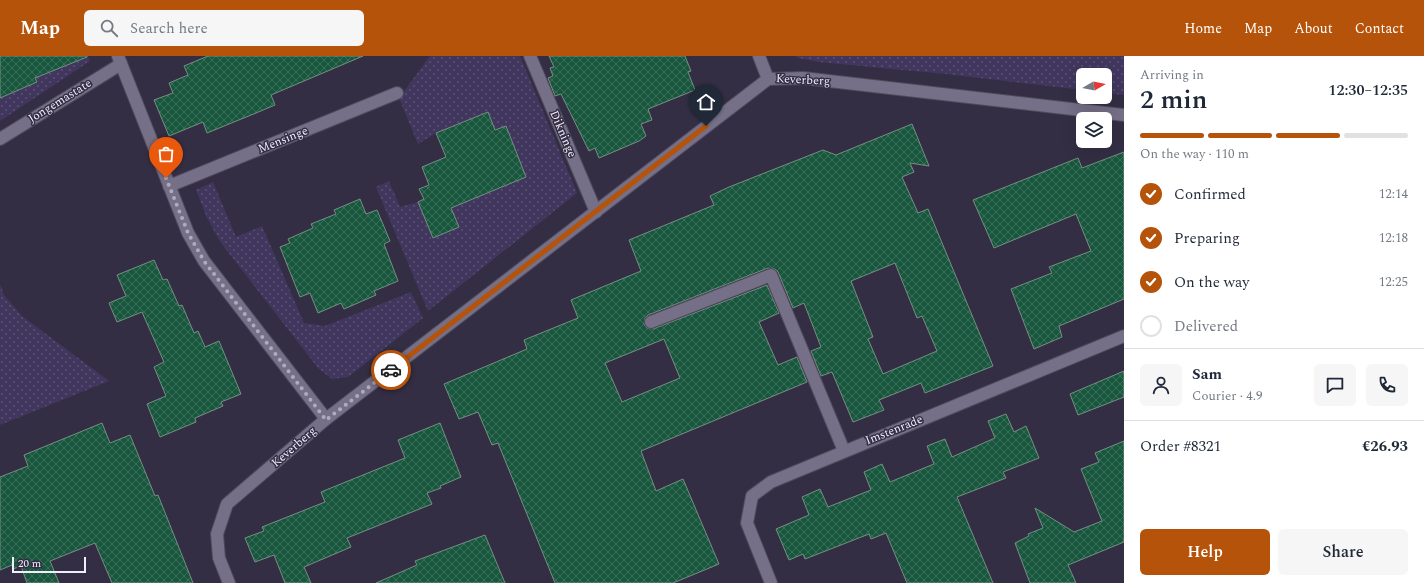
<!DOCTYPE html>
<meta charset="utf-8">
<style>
body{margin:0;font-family:Spectral,serif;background:#f6f6f7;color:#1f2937;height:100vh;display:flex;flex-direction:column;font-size:15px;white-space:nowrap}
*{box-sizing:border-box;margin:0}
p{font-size:13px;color:#747a83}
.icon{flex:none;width:22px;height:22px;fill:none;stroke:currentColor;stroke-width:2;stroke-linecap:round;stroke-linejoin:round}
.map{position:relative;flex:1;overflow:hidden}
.panel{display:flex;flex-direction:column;background:#fff;width:300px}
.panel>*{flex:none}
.needle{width:26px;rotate:81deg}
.buttons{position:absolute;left:1076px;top:12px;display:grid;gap:8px}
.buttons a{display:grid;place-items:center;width:36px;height:36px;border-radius:6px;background:#fff;box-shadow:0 4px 16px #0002;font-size:20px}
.scale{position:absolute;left:12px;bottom:10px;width:74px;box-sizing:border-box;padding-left:4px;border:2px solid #f1eefc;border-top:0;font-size:11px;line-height:14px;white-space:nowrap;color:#f1eefc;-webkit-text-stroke:3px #342e44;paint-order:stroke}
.pin{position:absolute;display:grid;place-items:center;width:34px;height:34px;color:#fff;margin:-41px -17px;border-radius:50% 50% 50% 0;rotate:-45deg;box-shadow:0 0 4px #0007}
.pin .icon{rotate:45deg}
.courier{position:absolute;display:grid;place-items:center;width:40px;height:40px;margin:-20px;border:3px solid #b45309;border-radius:50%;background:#fff;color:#222;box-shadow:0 1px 5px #0007}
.headline em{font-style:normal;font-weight:600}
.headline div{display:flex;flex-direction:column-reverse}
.headline{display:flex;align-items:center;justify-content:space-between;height:68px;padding:0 16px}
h1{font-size:26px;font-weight:600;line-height:30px}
.bar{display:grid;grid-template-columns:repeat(4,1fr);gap:6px 4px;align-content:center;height:48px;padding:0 16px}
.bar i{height:5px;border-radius:3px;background:#e0e1e3}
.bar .on{background:#b45309}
.bar p{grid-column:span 4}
.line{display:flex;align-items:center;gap:10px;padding:0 16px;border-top:1px solid #e0e1e3}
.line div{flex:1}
.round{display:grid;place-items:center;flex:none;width:42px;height:42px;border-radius:6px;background:#f6f6f7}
ol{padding:0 16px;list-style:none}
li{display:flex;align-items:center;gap:12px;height:44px}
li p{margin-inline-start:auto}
li .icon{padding:4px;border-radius:50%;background:#b45309;color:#fff;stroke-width:4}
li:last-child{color:#747a83}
li i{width:22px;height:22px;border:2px solid #e0e1e3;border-radius:50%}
.primary-button{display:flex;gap:8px;margin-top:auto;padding:8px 16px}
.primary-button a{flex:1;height:46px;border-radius:6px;background:#b45309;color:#fff;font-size:16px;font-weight:600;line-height:46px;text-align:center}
.primary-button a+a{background:#f6f6f7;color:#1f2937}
header{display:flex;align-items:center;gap:24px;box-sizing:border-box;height:56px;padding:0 20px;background:#b45309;color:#fff}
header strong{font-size:19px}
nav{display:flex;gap:22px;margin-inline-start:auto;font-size:14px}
.search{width:280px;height:36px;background:#f6f6f7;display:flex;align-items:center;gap:10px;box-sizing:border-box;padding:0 14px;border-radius:6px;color:#747a83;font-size:15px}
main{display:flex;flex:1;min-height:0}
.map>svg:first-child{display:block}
</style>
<header>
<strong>Map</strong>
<div class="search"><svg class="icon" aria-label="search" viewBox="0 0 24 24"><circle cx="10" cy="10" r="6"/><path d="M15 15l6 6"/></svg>Search here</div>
<nav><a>Home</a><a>Map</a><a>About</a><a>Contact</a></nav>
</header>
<main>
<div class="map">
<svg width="1124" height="527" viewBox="0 0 1124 527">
<defs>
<pattern id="grass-dots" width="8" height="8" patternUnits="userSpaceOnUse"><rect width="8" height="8" fill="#41365e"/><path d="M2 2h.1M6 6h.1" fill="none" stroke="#5d5376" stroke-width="1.8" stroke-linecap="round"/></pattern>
<pattern id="building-cross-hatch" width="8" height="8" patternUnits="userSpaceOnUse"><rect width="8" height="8" fill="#18563d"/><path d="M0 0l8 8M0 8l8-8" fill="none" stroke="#3a6f5a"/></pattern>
</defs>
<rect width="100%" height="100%" fill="#342e44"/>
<g fill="url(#grass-dots)">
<path d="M0,0H88L90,5L0,65Z"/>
<path d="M430,0H520L577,137L428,255L376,131L389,125L400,151L418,146L433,182L451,152L526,121L506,70L495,74L488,56L436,77L418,88L399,42Z"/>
<path d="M796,0H1124V39L1105,37V19H1083V34L946,18L819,6L798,2Z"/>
<path d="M213,126L236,181L262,170L304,267L325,270L411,236L423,262L348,321L332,323L318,312L221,187L207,162L196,134Z"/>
<path d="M0,228L4,239L22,260L109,325L0,369Z"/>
</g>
<g fill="url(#building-cross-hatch)" stroke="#759082" fill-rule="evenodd">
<path d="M0,0H87V1L35,22L37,26L0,42Z"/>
<path d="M208,0H363L271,39L275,49L256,57L207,77L203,66L169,80L154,44L173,37L169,27L188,19L184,10Z"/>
<path d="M549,0H685L691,15L688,16L695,34L648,53L652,64L641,68L646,80L639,85L599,102L595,92L589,95L561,38L555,40L548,22L553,20L550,12L554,11Z"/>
<path d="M488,56L495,74L506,70L526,121L451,152L459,171L433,182L418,146L424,143L419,133L429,129L422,111L446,101L436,77Z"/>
<path d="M912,68L929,110L910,107L914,116L902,121L918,157L928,153L993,310L925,337L921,327L879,344L884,354L853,366L832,316L821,320L811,295L821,291L804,247L793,252L778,216L775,213L768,212L648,259L645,262L644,268L647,272L653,273L767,229L779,257L759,266L778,309L797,301L807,326L641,395L656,435L683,423L719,508L673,527H555L498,387L492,389L478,356L459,363L444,328L527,293L524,284L578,262L571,244L641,215L629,184L714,149L710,140L729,131L823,94L836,99ZM895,207L917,262L922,260L937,295L883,318L868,283L873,281L851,225ZM664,283L680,322L622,346L605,307Z"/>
<path d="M1124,96V243L1059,270L1062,281L1034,293L1011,233L1052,217L1049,211L1091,195L1076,158L994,192L973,144L1078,102L1082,112Z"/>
<path d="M360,143L366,158L377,154L390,185L384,188L398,225L374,235L376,239L344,253L341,247L318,257L310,237L300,241L280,191L290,187L288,183L313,172L311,168L336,158L334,154Z"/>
<path d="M154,204L163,224L167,223L179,250L182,249L194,277L198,275L205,291L219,285L241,338L221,346L223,350L195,362L196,366L160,381L147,348L166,340L154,311L164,306L142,256L117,266L109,247L126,240L117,219Z"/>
<path d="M1124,315V341L1078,359L1070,338Z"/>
<path d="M1006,358L1014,376L1026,370L1039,402L1003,416L1006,422L957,441L993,527H907L886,477L871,483L869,478L805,503L803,498L789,504L776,473L809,459L802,441L820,433L828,451L871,434L864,416L882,408L890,426L934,408L927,390L945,383L952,401L995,382L988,365Z"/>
<path d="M102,367L110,387L130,379L155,440L158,439L193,527H112L95,487L50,505L59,527H27L21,510L13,513L12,509L0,514V421L28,410L24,399Z"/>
<path d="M440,367L461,421L440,430L441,432L427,437L432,448L347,482L351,491L304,511L311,527H285L274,499L255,506L245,482L264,475L262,471L325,446L321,436L405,402L398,384Z"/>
<path d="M1124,385V486L1068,509L1076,527H1030L1015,487L1029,480L1028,478L1043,472L1035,452L1074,476L1102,465L1081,413L1099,406L1095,397Z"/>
<path d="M485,479L505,527H376L417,509L415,505Z"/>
</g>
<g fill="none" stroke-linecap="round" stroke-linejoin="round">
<defs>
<path id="lane" d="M651,266L771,219L844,395"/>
<g id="street">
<path d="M118,0L188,177L204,205L326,363"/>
<path d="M530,0L596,156"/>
<path d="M0,83L121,8"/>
<path d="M169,130L397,37"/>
<path d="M771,527L747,467L752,440L771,426L1124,280"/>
</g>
<g id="secondary">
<path d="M759,0L768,23"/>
<path d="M229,527L219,502L217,478L227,448L326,363L768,23L803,22L1124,59"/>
</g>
</defs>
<use href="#lane" stroke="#4f4a5c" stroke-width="14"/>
<use href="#street" stroke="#4f4a5c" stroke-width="14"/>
<use href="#secondary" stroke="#4f4a5c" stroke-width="14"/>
<use href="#lane" stroke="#756f87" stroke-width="12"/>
<use href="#street" stroke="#756f87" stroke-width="12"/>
<use href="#secondary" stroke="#756f87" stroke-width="12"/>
</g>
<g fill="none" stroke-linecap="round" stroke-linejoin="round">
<path stroke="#afabbc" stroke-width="4" stroke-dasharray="0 7.2" d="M166,122L188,177L204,205L326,364L391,314"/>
<path stroke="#b45309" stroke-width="5" d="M391,314L706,70"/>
</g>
<g text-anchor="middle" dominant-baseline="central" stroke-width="3" stroke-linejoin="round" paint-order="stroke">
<g font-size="12" fill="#f1eefc" stroke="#342e44">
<text transform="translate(803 24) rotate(3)">Keverberg</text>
<text transform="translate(60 45) rotate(-32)">Jongemastate</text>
<text transform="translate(563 78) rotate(67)">Dikninge</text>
<text transform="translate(283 84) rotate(-22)">Mensinge</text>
<text transform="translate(894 374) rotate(-22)">Imstenrade</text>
<text transform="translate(294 391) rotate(-41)">Keverberg</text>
</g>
</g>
</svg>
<div class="buttons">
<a><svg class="needle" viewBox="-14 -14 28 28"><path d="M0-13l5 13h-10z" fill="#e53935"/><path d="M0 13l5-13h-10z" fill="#747a83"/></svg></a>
<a><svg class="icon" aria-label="layers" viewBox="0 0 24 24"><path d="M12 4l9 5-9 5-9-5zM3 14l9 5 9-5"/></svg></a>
</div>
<div class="scale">20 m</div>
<div class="pin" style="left:166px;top:122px;background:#ea580c"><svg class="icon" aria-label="bag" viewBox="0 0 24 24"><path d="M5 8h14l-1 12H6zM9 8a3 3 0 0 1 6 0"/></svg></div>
<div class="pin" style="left:706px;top:70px;background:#1f2937"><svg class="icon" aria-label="home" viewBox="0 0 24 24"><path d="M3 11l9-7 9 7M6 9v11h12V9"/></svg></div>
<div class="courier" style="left:391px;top:314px"><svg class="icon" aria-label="car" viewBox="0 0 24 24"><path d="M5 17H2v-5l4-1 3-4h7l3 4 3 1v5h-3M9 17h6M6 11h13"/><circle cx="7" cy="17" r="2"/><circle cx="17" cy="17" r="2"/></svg></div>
</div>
<section class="panel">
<div class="headline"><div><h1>2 min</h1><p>Arriving in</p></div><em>12:30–12:35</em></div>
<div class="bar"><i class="on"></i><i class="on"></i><i class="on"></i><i></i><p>On the way · 110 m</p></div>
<ol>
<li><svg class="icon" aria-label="check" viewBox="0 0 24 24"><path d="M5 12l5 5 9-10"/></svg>Confirmed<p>12:14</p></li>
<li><svg class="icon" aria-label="check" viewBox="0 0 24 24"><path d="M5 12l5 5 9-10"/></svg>Preparing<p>12:18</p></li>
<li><svg class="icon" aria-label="check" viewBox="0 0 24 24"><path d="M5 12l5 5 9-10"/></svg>On the way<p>12:25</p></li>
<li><i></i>Delivered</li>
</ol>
<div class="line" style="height:72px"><a class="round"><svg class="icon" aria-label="person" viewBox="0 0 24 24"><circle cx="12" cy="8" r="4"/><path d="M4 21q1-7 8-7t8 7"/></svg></a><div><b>Sam</b><p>Courier · 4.9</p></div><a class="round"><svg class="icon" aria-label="chat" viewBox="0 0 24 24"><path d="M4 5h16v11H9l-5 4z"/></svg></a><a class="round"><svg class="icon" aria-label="phone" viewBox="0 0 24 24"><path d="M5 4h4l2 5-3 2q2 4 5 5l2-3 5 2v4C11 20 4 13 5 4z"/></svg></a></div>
<div class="line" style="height:52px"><div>Order #8321</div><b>€26.93</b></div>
<div class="primary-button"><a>Help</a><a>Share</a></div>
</section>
</main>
